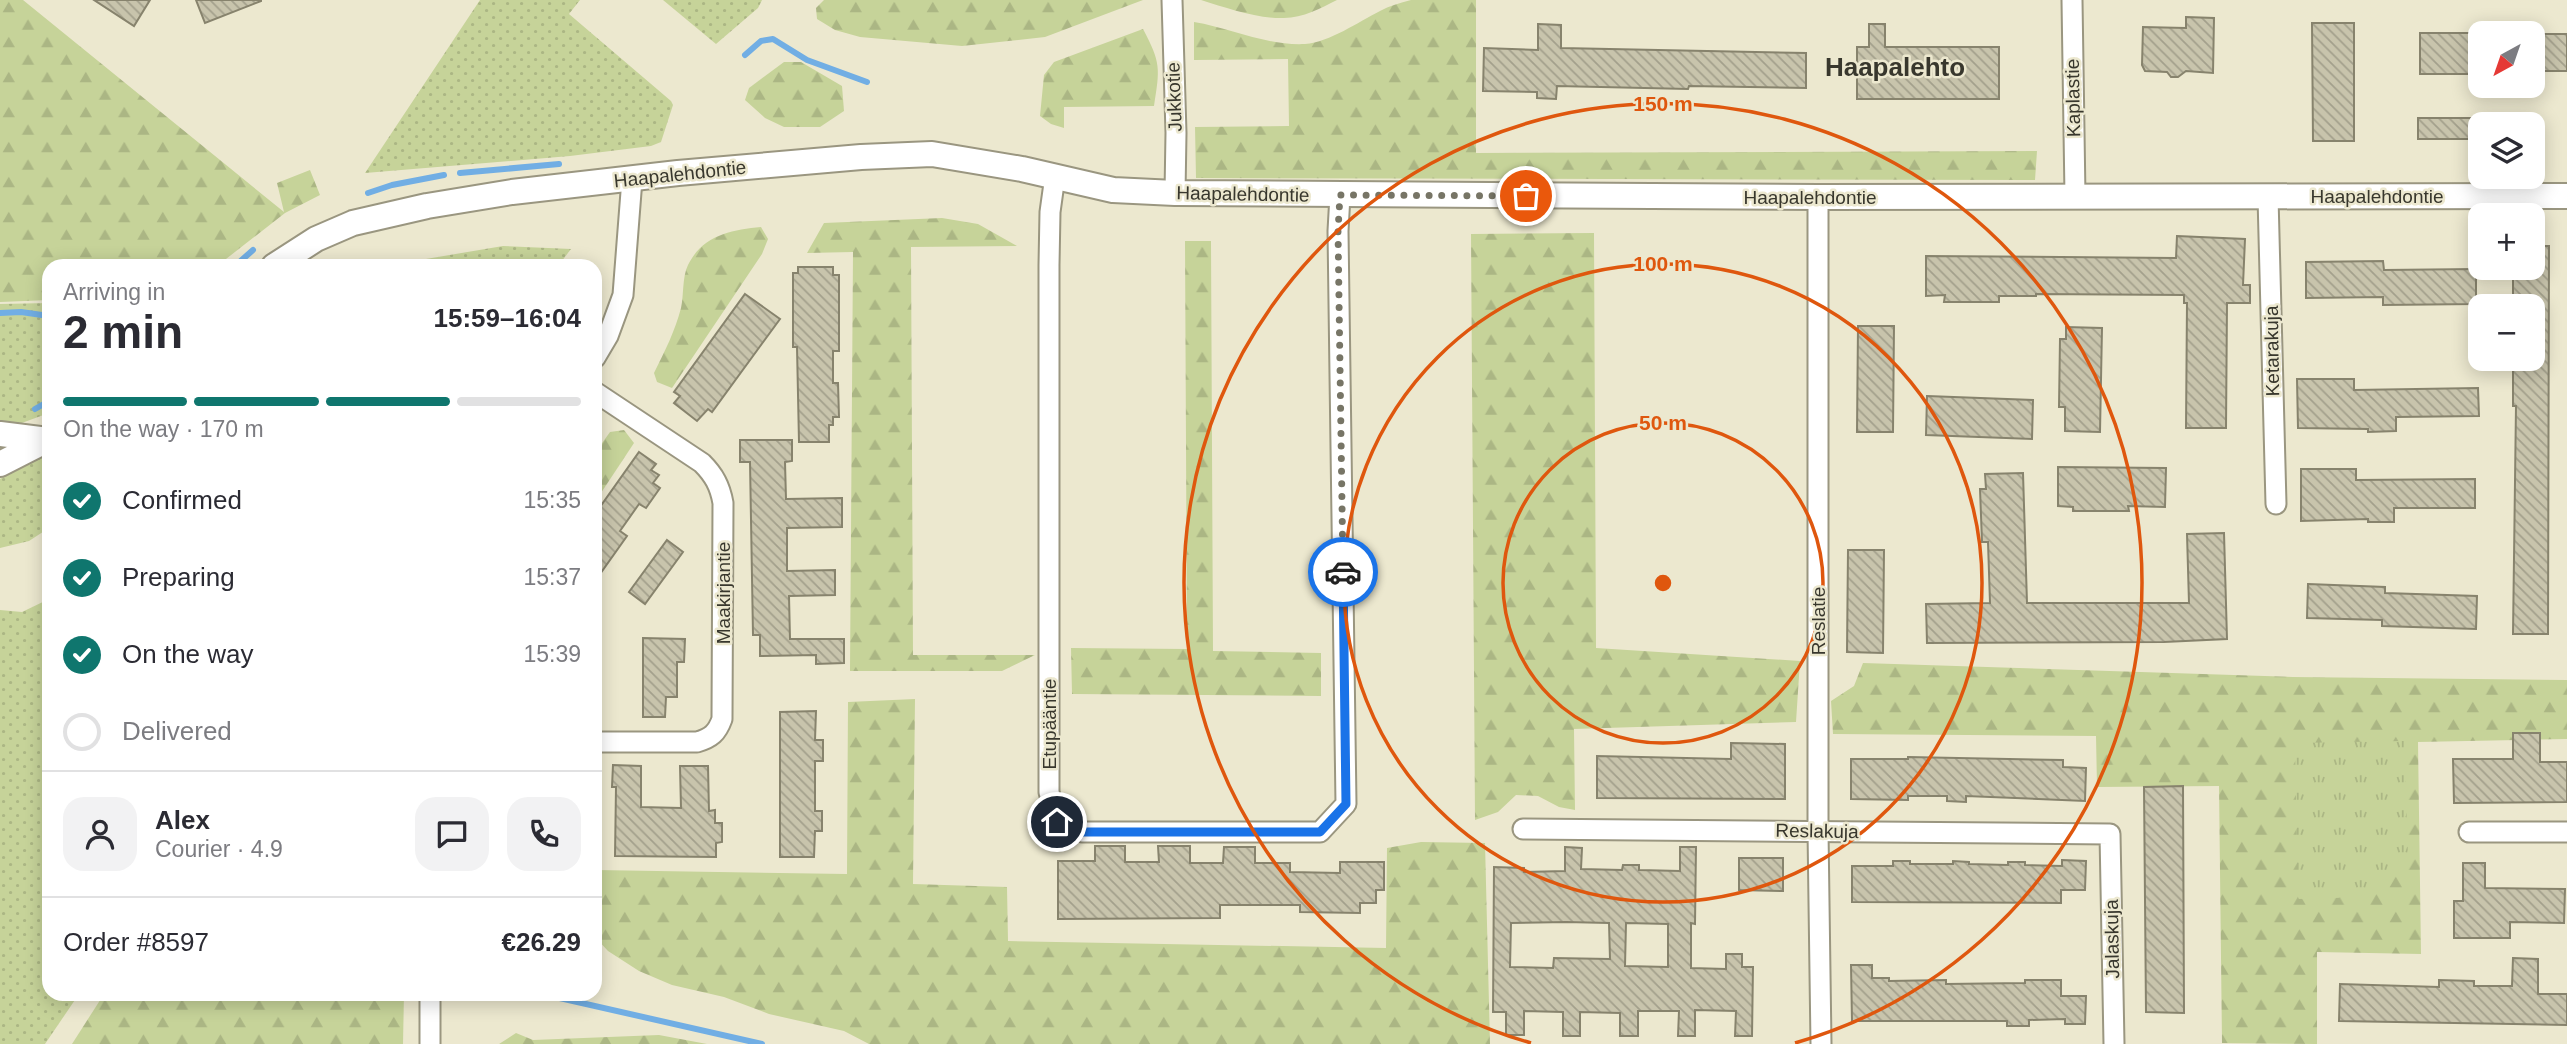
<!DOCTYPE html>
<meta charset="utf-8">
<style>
body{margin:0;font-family:Arial,sans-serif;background:#f2f2f3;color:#2b2b33;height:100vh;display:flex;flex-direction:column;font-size:26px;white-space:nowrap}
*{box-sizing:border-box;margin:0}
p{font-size:23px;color:#7c7c81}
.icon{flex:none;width:38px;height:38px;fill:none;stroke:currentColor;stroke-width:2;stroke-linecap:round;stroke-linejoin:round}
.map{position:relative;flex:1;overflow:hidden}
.panel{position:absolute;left:42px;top:259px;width:560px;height:742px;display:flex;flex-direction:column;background:#fff;border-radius:21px;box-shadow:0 4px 18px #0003}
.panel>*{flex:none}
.needle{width:46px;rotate:220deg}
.tools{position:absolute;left:2468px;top:21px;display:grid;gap:14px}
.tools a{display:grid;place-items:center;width:77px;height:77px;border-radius:14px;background:#fff;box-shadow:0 4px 18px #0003;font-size:35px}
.pin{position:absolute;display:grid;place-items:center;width:60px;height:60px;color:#fff;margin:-30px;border:4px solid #fff;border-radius:50%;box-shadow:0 2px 7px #0007}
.courier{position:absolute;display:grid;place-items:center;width:70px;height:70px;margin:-35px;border:5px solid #1a73e8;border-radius:50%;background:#fff;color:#222;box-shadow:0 2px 9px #0007}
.summary em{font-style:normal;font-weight:800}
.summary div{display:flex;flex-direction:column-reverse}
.summary{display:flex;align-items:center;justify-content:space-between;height:119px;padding:0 21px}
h1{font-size:46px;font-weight:800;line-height:52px}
.bar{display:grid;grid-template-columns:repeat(4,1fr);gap:10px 7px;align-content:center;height:84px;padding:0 21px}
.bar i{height:9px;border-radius:5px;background:#e1e1e2}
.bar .active{background:#0f766e}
.bar p{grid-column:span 4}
.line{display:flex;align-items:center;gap:18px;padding:0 21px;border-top:2px solid #e1e1e2}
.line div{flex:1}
.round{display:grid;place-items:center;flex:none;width:74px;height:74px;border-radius:21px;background:#f2f2f3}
ol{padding:0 21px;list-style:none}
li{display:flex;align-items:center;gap:21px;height:77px}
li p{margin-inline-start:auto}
li .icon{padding:7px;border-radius:50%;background:#0f766e;color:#fff;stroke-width:4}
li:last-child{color:#7c7c81}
li i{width:38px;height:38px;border:4px solid #e1e1e2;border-radius:50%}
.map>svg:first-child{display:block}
</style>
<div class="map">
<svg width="2567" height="1044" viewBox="0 0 2567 1044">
<defs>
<pattern id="grass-dots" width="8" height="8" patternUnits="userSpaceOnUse" patternTransform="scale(1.75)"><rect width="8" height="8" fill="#c6d399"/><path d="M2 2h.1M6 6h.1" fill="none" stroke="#abb684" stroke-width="1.8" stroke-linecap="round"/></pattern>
<pattern id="forest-firs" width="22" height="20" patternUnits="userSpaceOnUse" patternTransform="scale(1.75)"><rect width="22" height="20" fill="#c6d399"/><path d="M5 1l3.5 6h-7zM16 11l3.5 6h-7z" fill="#abb684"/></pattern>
<pattern id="park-tufts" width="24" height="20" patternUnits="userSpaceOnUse" patternTransform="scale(1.75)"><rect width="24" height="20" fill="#c6d399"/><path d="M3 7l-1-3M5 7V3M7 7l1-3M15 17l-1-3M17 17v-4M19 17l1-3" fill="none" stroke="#abb684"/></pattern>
<pattern id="building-back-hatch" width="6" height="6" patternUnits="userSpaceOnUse" patternTransform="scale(1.75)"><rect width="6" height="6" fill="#c8c4ac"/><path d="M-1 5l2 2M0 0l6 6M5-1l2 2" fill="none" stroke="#a3a08c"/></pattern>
</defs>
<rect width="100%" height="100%" fill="#ece8cf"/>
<g fill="url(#grass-dots)">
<path d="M480,0H580L569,14L671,101L673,105L661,142L651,146L570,156L365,173Z"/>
<path d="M663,0H762L758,8L716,44Z"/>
<path d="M503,246L571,249L558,266H401L420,260Z"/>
<path d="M49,303V413L19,424L0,425V304Z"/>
<path d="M49,451V528L29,541L0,548V479Z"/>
<path d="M49,599V994H79L45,1044H0V610L22,612Z"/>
</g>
<g fill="url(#forest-firs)">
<path d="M0,0H23L284,212L277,183L310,170L320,195L285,213L217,266H49V300L0,302Z"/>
<path d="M824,0H1143L1045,37L962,46L860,37L835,30L817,19L816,8Z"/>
<path d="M1201,0H1337C1321,8 1303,18 1284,18C1257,19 1227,8 1201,0Z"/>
<path d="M1411,0H1476V153L2037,151L2035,180L1196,178L1195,127L1289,126L1288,59L1194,60V22C1231,28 1267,46 1305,44C1330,42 1358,22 1380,11C1389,6 1400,3 1411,0Z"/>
<path d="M1143,29C1161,63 1160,68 1154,106L1064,107V128L1051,124L1040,116L1044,75L1054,62Z"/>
<path d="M784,62H801L842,86L844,111L820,127H784L765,118L745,100L749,88Z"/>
<path d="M942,218L978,224L1017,246L911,247L913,655H1035L1002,671H850L853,252L807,253L824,223Z"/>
<path d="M761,227L768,239L762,254L672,388L657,382L654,373C665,351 675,331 681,308C684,295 682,277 688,265C703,235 731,230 761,227Z"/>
<path d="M1594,233L1596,648L1800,661L1796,722L1574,729L1575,810L1559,807L1538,796L1516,795L1498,812L1475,820L1471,234Z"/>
<path d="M1185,241H1211L1213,651L1321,653V696L1072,694L1071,648L1187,649Z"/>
<path d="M624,430L634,443L595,502V453L610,432Z"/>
<path d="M1863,663L2293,677L2567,680V739L2418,742L2421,954L2317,952V1044L2222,1043L2219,786L2097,787L2096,736L1833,734L1831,701L1854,686Z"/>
<path d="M915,699L913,884L1007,887L1008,941L1386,948L1387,848L1421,842L1485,843L1490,1044H869L844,1031L769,1014L724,997L672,985L639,971L608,951L595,937L596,870L847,874L848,702Z"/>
<path d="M104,994H404L403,1044H72Z"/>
<path d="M516,1033L533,1040L659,1035L707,1044H499Z"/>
</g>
<path fill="url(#park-tufts)" d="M2404,741L2408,857L2369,897L2298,899L2295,743Z"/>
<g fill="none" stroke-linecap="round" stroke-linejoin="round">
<g stroke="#71aee4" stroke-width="6">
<path d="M745,55L761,41L773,39L807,60L867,82"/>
<path d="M460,173L559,164"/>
<path d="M368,193L392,185L444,175"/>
<path d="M235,266L253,250"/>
<path d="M0,313L21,312L49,316"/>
<path d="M35,409L49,401"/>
<path d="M542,994L762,1044"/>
</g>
</g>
<g fill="url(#building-back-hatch)" stroke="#87836d" stroke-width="2" fill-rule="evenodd">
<path d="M94,0H150L134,26Z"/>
<path d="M196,0H261V1L205,23Z"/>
<path d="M2186,17L2214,18L2213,73L2186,71L2178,77H2171L2167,72L2145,71L2142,65L2143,27L2186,28Z"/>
<path d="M2312,23H2354V141H2313Z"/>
<path d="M1538,24L1561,25V48L1806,53V88L1689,86L1688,89L1557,86L1556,99L1537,98V92L1483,91L1484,48L1538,50Z"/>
<path d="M1869,24H1885V47H1999V99H1857V47H1869Z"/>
<rect x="2420" y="33" width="60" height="41"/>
<rect x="2532" y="34" width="35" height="37"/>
<rect x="2418" y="118" width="62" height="21"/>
<path d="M2177,236L2245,239L2243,285H2250V303H2227L2226,428H2186L2187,303H2184V295L2036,294V296H1999V302H1944L1945,295L1926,296V256L2176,258Z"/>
<path d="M2532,246H2549L2548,634H2513L2516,406H2513V359H2532V306H2513V268H2532Z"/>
<path d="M2383,261L2384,270L2476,269V304L2383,305V297L2306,298V262Z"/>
<path d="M798,267H833V275H839V351H833V383H838L839,417H833V425H829V442H799L797,347H793V273H798Z"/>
<path d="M745,294L780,319L712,412L708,409L697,421L674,403L680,396L674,392Z"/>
<path d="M1858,326H1894L1893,432H1857Z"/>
<path d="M2066,327L2102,328L2100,432L2065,431V407H2059L2060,339H2066Z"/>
<path d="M2297,379H2354V390L2478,388L2479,416L2396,417V431L2368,432V429L2298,428Z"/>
<path d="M1927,396L2033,400L2032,439L1926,435Z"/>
<path d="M740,440H792V461L785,462L786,499L842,498V527L787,528V571L835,570V595L789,596L790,639H844V663L816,664V655L760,656V635H753L750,462H740Z"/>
<path d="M639,452L656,464L651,470L659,475L653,483L660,488L646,508L639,504L620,531L627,536L595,581V514Z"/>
<path d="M2058,467L2166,468L2165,507L2128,506L2129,511H2073V507L2058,506Z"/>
<path d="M2301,469H2356V480L2475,479V508H2394V522H2368V519L2301,521Z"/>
<path d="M2023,473L2027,603H2189L2187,534L2224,533L2227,639L2164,642L1927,643L1926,604L1990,603L1988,542H1982L1980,489H1986L1985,474Z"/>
<path d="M667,540L683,552L645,604L629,592Z"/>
<path d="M1848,550H1884L1883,653L1847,652Z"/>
<path d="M2308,584L2385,587V593L2477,596L2476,629L2382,626V620L2307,618Z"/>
<path d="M643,638L685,639L684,662H677V697H666L665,717H643Z"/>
<path d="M816,711L815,740H823V761H815V811H822V831H815L814,857H780V712Z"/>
<path d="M2513,733H2540V762H2567V802L2454,803L2453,759H2513Z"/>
<path d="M1731,743L1785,744V799L1597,798V756L1731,759Z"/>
<path d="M1908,757L2063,760V767L2086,768L2085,801L1966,796V802L1947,801V796H1908V800L1851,799V759H1908Z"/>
<path d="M613,765L641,766V807L681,808L680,766H708L709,811L715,810V823H722V842L716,843V857L615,856L616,787H612Z"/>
<path d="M2183,786L2184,1013L2146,1012L2144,787Z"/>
<path d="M1095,846H1125V862H1159L1158,846H1190V863H1223L1224,847H1255V863H1290V872L1340,873V862H1384V890H1376V903H1360V913L1300,912V905H1220V918L1058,919V861H1095Z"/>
<path d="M1565,847L1582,848L1581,869L1622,870L1623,865H1639V870L1680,871V847H1696L1695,924L1691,923V968L1726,969V954H1742V967H1753L1752,1036H1735L1736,1011L1695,1010V1036H1678L1679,1011H1638V1036H1620V1013L1580,1012V1036H1563V1012L1524,1011V1035H1506V1012H1493L1494,867L1524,868V872L1565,871ZM1566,922L1609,923L1610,959L1554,958L1553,968L1510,967L1511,923ZM1626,923L1668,924V967L1625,966Z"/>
<path d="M1739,858H1783V891L1739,890Z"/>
<path d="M2062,860L2086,861L2085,890H2061V903L1852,902V866H1893V861H1910V864H1953V861L1969,862V864L2008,865V862H2025V865L2062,866Z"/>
<path d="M2463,863H2485V888L2565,889L2564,923L2510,922V938H2454V901H2463Z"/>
<path d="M2513,958L2538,959V994H2567V1025L2339,1021L2340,984L2439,987V980L2474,981V986H2512Z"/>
<path d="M1851,965H1872V978H1889V981L1946,980V984L2025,983V980H2061V996H2086L2085,1024H2065V1019L2029,1020V1026H2007V1021H1852Z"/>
</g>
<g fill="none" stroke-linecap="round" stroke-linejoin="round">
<defs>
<g id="minor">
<path d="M1172,0L1176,133L1175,193"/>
<path d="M2072,0L2075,196"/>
<path d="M1055,176L1050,212L1049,265V792L1057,822L1082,832H1320L1346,804L1338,231L1340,195"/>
<path d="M1818,197V831L1821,1044"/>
<path d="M2268,197L2276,504"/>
<path d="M595,358L608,336L623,295L632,179"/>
<path d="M595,392L702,463C714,475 720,486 723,503L722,719C717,733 711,738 697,742H595"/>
<path d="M1523,829L2110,834L2114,1044"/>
<path d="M2469,832H2567"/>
<path d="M430,1044V994"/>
</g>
<g id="tertiary">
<path d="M274,266L316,239L353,223L427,206L512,192L678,173L861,157L932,154L1022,169L1113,190L1175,193L1818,197L2567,196"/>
<path d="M0,434L48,440"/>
<path d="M0,464L49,439"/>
</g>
</defs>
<use href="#minor" stroke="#9a9680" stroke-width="23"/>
<use href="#tertiary" stroke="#9a9680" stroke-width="28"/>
<use href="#minor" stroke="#fff" stroke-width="19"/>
<use href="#tertiary" stroke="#fff" stroke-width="24"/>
</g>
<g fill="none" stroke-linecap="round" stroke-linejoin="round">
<path stroke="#777566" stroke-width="7" stroke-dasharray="0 12.6" d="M1343,572L1338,231L1340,195L1526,196"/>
<path stroke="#1a73e8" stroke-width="9" d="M1057,822L1083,832H1320L1346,804L1343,572"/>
</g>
<g fill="none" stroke="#df570e" stroke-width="3.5">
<circle cx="1663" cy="583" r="160"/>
<circle cx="1663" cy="583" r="319"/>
<path d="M1531 1043A479 479 0 1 1 1795 1043"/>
</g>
<g text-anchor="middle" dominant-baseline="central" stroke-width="5" stroke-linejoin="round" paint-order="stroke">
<g font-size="19" fill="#38372d" stroke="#ece8cf">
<text transform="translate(1174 97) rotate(-92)">Jukkotie</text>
<text transform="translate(2073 98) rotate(-91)">Kaplastie</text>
<text transform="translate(680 174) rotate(-6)">Haapalehdontie</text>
<text transform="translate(1243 194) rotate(1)">Haapalehdontie</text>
<text x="2377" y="196">Haapalehdontie</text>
<text x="1810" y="197">Haapalehdontie</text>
<text transform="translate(2272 351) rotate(-91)">Ketarakuja</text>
<text transform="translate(723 593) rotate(-90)">Maakirjantie</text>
<text transform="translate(1818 621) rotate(-90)">Reslatie</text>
<text transform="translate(1049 724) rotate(-90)">Etupääntie</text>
<text transform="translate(1817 831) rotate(1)">Reslakuja</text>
<text transform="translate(2112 939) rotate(-91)">Jalaskuja</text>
</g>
<g font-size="26" font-weight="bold" fill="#38372d" stroke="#ece8cf">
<text x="1895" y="67">Haapalehto</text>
</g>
</g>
<circle cx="1663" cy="583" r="10" fill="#df570e" stroke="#ece8cf" stroke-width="3.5"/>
<g font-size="21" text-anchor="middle" font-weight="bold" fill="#df570e" stroke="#ece8cf" stroke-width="5" stroke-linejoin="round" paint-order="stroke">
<text x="1663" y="111">150 m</text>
<text x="1663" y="271">100 m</text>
<text x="1663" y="430">50 m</text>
</g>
</svg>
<div class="tools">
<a><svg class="needle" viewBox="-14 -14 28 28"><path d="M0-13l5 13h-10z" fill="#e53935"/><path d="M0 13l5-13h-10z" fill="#7c7c81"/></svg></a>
<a><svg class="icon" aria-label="layers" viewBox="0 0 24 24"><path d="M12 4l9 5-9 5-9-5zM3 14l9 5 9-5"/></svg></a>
<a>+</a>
<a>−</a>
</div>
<div class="pin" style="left:1526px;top:196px;background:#ea580c"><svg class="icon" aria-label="bag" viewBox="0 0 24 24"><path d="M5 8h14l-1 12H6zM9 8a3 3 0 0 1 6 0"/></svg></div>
<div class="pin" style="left:1057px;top:822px;background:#1f2937"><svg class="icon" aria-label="home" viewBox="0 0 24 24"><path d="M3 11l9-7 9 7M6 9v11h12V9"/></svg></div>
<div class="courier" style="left:1343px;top:572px"><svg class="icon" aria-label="car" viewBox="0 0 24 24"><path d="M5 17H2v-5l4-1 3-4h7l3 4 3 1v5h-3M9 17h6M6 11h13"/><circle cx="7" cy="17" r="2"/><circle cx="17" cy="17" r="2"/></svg></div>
<section class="panel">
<div class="summary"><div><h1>2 min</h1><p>Arriving in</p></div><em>15:59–16:04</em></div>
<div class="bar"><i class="active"></i><i class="active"></i><i class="active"></i><i></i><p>On the way · 170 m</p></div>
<ol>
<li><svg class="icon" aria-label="check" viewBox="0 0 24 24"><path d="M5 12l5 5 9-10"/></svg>Confirmed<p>15:35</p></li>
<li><svg class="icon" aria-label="check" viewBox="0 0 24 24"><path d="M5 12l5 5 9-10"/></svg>Preparing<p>15:37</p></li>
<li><svg class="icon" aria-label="check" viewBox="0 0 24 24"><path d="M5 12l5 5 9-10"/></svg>On the way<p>15:39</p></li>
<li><i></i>Delivered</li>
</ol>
<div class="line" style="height:126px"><a class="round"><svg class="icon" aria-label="person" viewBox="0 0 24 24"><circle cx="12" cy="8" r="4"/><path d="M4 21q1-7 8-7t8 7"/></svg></a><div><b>Alex</b><p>Courier · 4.9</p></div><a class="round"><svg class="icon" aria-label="chat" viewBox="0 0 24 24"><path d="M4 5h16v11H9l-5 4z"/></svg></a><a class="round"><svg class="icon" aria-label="phone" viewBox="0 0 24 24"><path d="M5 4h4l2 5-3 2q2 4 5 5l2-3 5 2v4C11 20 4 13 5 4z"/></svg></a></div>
<div class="line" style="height:91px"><div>Order #8597</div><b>€26.29</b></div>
</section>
</div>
